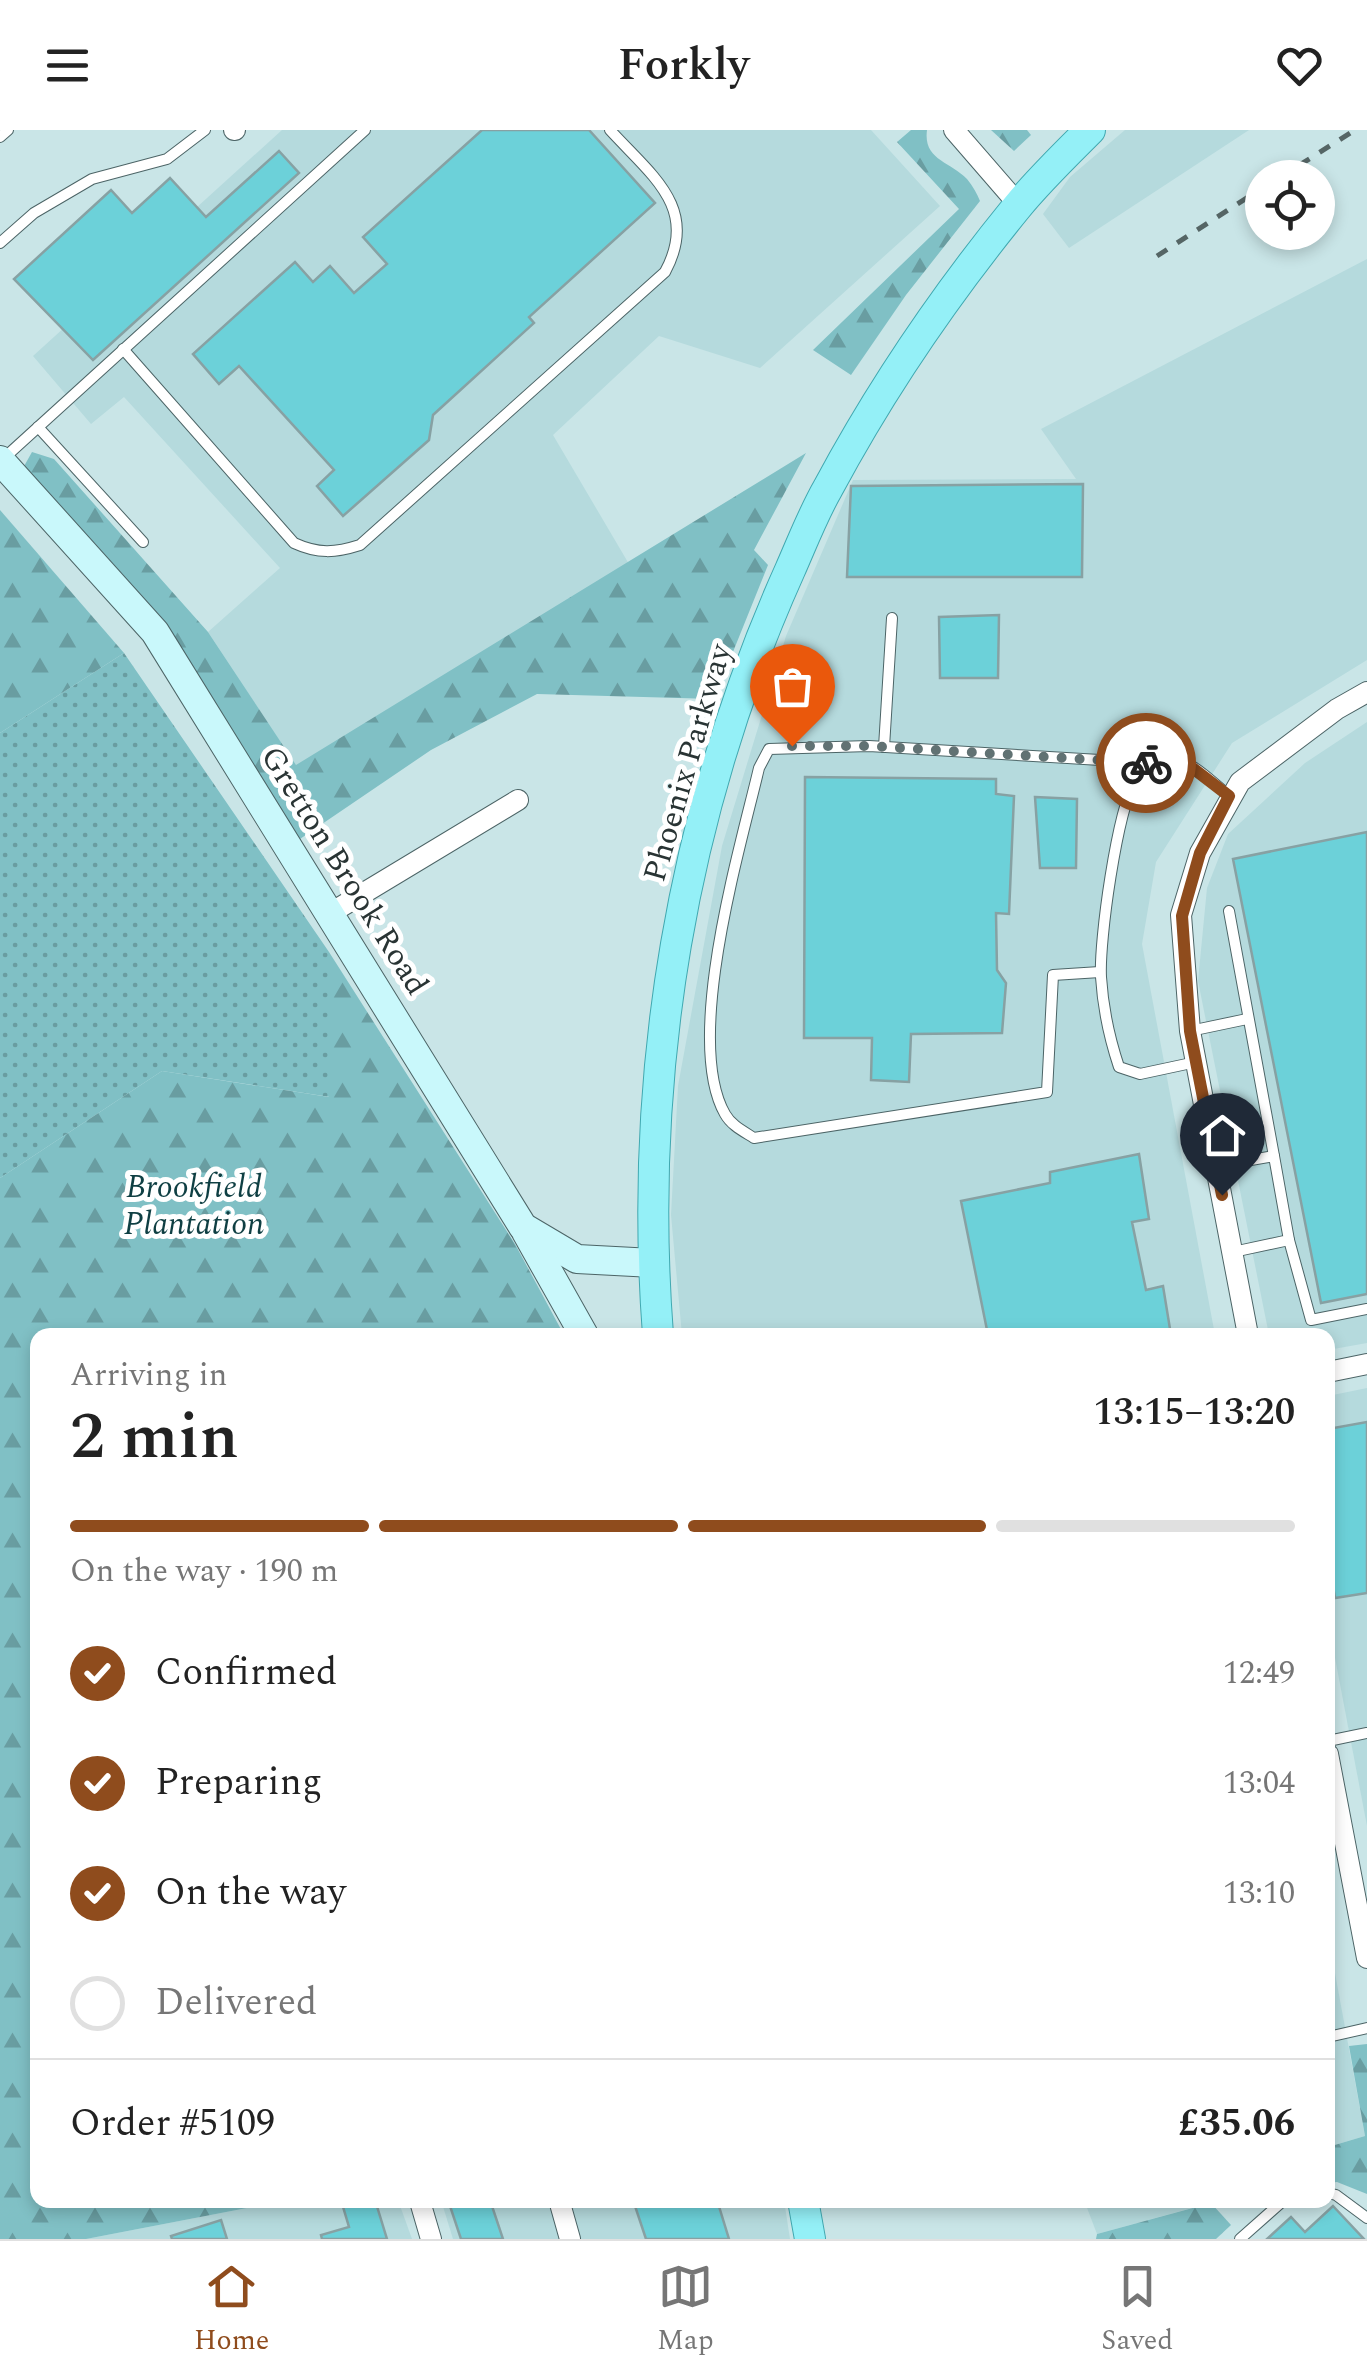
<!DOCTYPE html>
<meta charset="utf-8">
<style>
body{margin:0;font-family:Spectral,serif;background:#f2f2f2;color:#222;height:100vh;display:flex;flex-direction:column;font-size:38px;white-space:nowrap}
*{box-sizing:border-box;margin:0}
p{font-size:32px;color:#767676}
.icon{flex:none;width:55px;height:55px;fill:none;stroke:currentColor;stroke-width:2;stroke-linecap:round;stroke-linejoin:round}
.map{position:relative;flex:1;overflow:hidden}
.details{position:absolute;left:30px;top:1198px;width:1305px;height:880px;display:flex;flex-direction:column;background:#fff;border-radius:20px;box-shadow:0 5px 15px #0003}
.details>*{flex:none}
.tools{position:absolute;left:1245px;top:30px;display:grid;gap:20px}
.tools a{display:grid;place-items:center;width:90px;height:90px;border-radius:50%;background:#fff;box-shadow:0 5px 15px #0003;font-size:50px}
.pin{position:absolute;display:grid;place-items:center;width:85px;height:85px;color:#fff;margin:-102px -42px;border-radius:50% 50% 50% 0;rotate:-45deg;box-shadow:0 0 10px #0007}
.pin .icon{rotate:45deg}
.courier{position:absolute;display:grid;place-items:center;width:100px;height:100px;margin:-50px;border:8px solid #8f4c1d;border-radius:50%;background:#fff;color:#222;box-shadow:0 2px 12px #0007}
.summary em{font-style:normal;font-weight:600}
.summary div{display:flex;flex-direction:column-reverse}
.summary{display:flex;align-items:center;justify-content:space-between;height:170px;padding:0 40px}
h1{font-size:65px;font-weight:600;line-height:75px}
.bar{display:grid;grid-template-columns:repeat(4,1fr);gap:15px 10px;align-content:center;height:120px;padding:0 40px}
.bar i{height:12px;border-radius:8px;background:#e0e0e0}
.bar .active{background:#8f4c1d}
.bar p{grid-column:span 4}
.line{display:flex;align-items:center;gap:25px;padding:0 40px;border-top:2px solid #e0e0e0}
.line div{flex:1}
ol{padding:0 40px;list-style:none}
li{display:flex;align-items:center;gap:30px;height:110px}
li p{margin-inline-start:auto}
li .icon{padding:10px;border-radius:50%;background:#8f4c1d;color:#fff;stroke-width:4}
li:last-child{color:#767676}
li i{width:55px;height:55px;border:5px solid #e0e0e0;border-radius:50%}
header{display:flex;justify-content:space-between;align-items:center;height:130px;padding:0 40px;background:#fff;font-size:45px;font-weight:600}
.dock{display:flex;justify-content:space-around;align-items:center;height:140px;border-top:2px solid #e0e0e0;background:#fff;font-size:28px;color:#767676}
.dock a{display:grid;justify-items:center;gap:5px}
.dock .active{color:#8f4c1d}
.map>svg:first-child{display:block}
</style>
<header><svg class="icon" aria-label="menu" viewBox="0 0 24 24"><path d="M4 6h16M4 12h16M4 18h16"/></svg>Forkly<svg class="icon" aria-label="heart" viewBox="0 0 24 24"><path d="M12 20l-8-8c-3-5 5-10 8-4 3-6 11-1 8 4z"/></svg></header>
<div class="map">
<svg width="1367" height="2109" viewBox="0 0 1367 2109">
<defs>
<pattern id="grass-dots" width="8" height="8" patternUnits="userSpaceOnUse" patternTransform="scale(2.5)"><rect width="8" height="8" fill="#80c0c5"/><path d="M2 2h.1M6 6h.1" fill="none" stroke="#699da1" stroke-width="1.8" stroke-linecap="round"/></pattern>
<pattern id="forest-firs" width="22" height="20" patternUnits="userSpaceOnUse" patternTransform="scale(2.5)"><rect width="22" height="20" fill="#80c0c5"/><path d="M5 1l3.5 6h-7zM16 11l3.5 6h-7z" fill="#699da1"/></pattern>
</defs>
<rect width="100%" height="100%" fill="#c9e5e7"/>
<g fill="#b5dadd">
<path d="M282,0H871L940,76L760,238L659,206L553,305L629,434L297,637L208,502L280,438L124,267L91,294L33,226Z"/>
<path d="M1125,0H1249L1069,118L1043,84L1070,47Z"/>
<path d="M1367,129V530L1232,613L1156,732L1142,814L1215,1205H682L671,1085L678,956L722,716L786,506L853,350L1076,349L1041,299Z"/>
<path d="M1367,592V1213L1328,1220V1205H1269L1198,851L1207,758L1228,704L1305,633Z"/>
<path d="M1367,1258V1696L1328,1491V1266Z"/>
<path d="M1328,1805L1365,2006L1328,2017Z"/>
<path d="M288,2070H398L412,2109H86Z"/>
<path d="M441,2070H784L790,2109H453Z"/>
<path d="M1084,2070H1221L1097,2104Z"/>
</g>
<path fill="url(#grass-dots)" d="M124,523L329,822L330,967L162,941L0,1048V603Z"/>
<g fill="url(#forest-firs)">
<path d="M911,0H927C923,30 950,31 967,49C973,56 977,64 980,71L906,165L851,245L813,220L959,79L897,12Z"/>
<path d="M991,0H1027L1031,5L1014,21Z"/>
<path d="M32,322L54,329L208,502L296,635L806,323L754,420L768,435L714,569L537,564L431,620L297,711L23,338Z"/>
<path d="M0,380L124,523L0,603Z"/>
<path d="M329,822L515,1114L564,1205H38V2070H288L86,2109H0V1048L162,941L329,967Z"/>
<path d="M1367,1914V2064L1337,2052L1328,2053V2017L1365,2006L1349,1916Z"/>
<path d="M1211,2073L1231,2095L1216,2109H1096L1097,2104Z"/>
</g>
<g fill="#6cd1d9" stroke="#87a1a3" stroke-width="2.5">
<path d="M482,0H589L655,73L529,187L534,193L433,285L429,310L343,386L317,356L334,340L239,236L219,254L193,224L295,132L313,152L330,136L354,163L387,134L363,107Z"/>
<path d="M279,21L299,43L93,230L14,149L111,60L132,83L170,48L206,87Z"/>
<path d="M1083,354L1082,447H847L851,356Z"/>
<path d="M999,485L998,548H940L939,487Z"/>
<path d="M805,647L996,649V664L1014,666L1009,784L996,783L997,840L1006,853L1002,903L911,904L909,952L871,950L872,908H804Z"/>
<path d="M1035,667L1077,669L1076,738H1040Z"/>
<path d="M1367,702V1164L1321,1173L1233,729Z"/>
<path d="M1139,1024L1149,1089L1132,1092L1146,1160L1163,1156L1171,1205H988L961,1071L1050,1053V1042Z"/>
<path d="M1367,1292V1463L1335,1468L1328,1427V1299Z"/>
<path d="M341,2070H375L387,2109H322L321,2105L349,2097Z"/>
<path d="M448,2070H490L503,2109H461Z"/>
<path d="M633,2070H717L729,2109H646Z"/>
<path d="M1333,2076L1364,2109H1267L1291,2087L1305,2102Z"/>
<path d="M221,2090L227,2109H172L171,2106Z"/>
</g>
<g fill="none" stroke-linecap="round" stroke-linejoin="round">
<defs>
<g id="lane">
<path d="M0,7L8,0"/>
<path d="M0,113L34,83L92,49L167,29L205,0"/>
<path d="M123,219L294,413C318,424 335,423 360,415L665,142C700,78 651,45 610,0"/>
<path d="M38,297L143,412"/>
<path d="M3,329L365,0"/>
<path d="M884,617L892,488"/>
<path d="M1229,781L1274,1026"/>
<path d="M1100,842L1053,845L1047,962L754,1008C743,1001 731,995 725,984C683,910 740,719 759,638L769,619L869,616L1150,633"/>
<path d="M1190,901L1247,889"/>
<path d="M1196,932L1140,944L1119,937C1109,907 1103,879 1101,847C1099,810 1117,682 1135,651C1141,641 1152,629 1164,628C1187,625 1213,653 1229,666"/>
<path d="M1216,1036L1274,1026L1289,1110L1233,1122"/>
<path d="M1289,1110L1311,1190L1367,1179"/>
<path d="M1328,1611L1367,1603"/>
<path d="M1328,1907L1367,1898"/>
<path d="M1328,2063L1336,2065L1367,2088"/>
<path d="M1240,2109L1284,2070"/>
</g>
<g id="street">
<path d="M234,0H235"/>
<path d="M954,0L1019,75"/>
<path d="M329,784L518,670"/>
<path d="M1248,1205L1190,901L1181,785L1200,723L1240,652L1337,579L1367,562"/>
<path d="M1328,1242L1367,1234"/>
<path d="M1328,1624L1367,1828"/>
<path d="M559,2070L570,2109"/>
<path d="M421,2075L431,2109"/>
</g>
<g id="secondary">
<path d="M0,330L155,502L523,1097L577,1129L653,1133"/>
<path d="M526,1102L584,1205"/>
</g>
<g id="primary">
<path d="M658,1205C638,943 682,680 790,440C802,413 813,384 828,358C881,259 946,164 1017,77C1039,50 1065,25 1090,0"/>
<path d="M803,2070L810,2109"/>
</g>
</defs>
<use href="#lane" stroke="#4c6466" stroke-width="12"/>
<use href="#street" stroke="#4c6466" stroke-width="22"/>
<use href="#secondary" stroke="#4c6466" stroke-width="30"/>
<use href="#primary" stroke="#40a8b0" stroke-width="32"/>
<use href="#lane" stroke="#fff" stroke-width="10"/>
<use href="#street" stroke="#fff" stroke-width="20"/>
<use href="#secondary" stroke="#c9f8fb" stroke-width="28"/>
<use href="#primary" stroke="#94f0f7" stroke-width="30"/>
<g stroke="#556565" stroke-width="5" stroke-dasharray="12 12" stroke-linecap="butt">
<path d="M1279,48L1355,0"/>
<path d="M1157,126L1262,58"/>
</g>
</g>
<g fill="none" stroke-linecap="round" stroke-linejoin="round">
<path stroke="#617273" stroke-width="10" stroke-dasharray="0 18" d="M792,616H869L1146,633"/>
<path stroke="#8f4c1d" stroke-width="12" d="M1146,633L1166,627L1186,633L1229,666L1200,723L1182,786L1190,901L1222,1065"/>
</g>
<g text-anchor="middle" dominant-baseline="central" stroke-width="10" stroke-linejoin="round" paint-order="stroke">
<g font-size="32" fill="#293434" stroke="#fff">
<text transform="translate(688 633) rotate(-74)">Phoenix Parkway</text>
<text transform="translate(344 741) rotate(58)">Gretton Brook Road</text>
</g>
<g font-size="32" font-style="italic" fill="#0f3f43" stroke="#fff">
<text x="194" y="1057">Brookfield<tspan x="194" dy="37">Plantation</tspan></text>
</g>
</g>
</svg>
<div class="tools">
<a><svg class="icon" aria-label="locate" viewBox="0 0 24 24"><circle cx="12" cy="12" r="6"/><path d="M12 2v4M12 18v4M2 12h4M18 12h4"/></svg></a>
</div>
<div class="pin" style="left:792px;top:616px;background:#ea580c"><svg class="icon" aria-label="bag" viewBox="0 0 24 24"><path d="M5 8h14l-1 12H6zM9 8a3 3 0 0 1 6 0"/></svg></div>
<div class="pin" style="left:1222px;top:1065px;background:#1f2937"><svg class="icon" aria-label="home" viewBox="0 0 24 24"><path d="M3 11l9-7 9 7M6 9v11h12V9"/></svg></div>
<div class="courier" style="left:1146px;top:633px"><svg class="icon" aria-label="bike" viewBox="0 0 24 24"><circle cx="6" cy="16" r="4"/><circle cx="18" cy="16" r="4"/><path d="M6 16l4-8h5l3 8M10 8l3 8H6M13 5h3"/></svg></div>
<section class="details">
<div class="summary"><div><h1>2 min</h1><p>Arriving in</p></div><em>13:15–13:20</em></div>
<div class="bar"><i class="active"></i><i class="active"></i><i class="active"></i><i></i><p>On the way · 190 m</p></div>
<ol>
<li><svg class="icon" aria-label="check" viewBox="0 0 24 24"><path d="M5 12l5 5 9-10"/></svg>Confirmed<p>12:49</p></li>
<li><svg class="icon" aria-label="check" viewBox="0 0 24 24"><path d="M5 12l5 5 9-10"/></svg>Preparing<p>13:04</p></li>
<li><svg class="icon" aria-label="check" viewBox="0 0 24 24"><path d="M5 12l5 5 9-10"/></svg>On the way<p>13:10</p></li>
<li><i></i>Delivered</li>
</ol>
<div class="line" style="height:130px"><div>Order #5109</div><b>£35.06</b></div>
</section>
</div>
<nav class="dock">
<a class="active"><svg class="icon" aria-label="home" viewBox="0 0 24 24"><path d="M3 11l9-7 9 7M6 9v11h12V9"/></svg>Home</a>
<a><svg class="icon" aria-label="map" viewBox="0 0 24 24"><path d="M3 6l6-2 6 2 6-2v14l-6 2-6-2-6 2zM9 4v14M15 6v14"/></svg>Map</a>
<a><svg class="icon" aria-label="saved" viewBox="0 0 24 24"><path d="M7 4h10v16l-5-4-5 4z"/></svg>Saved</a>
</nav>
